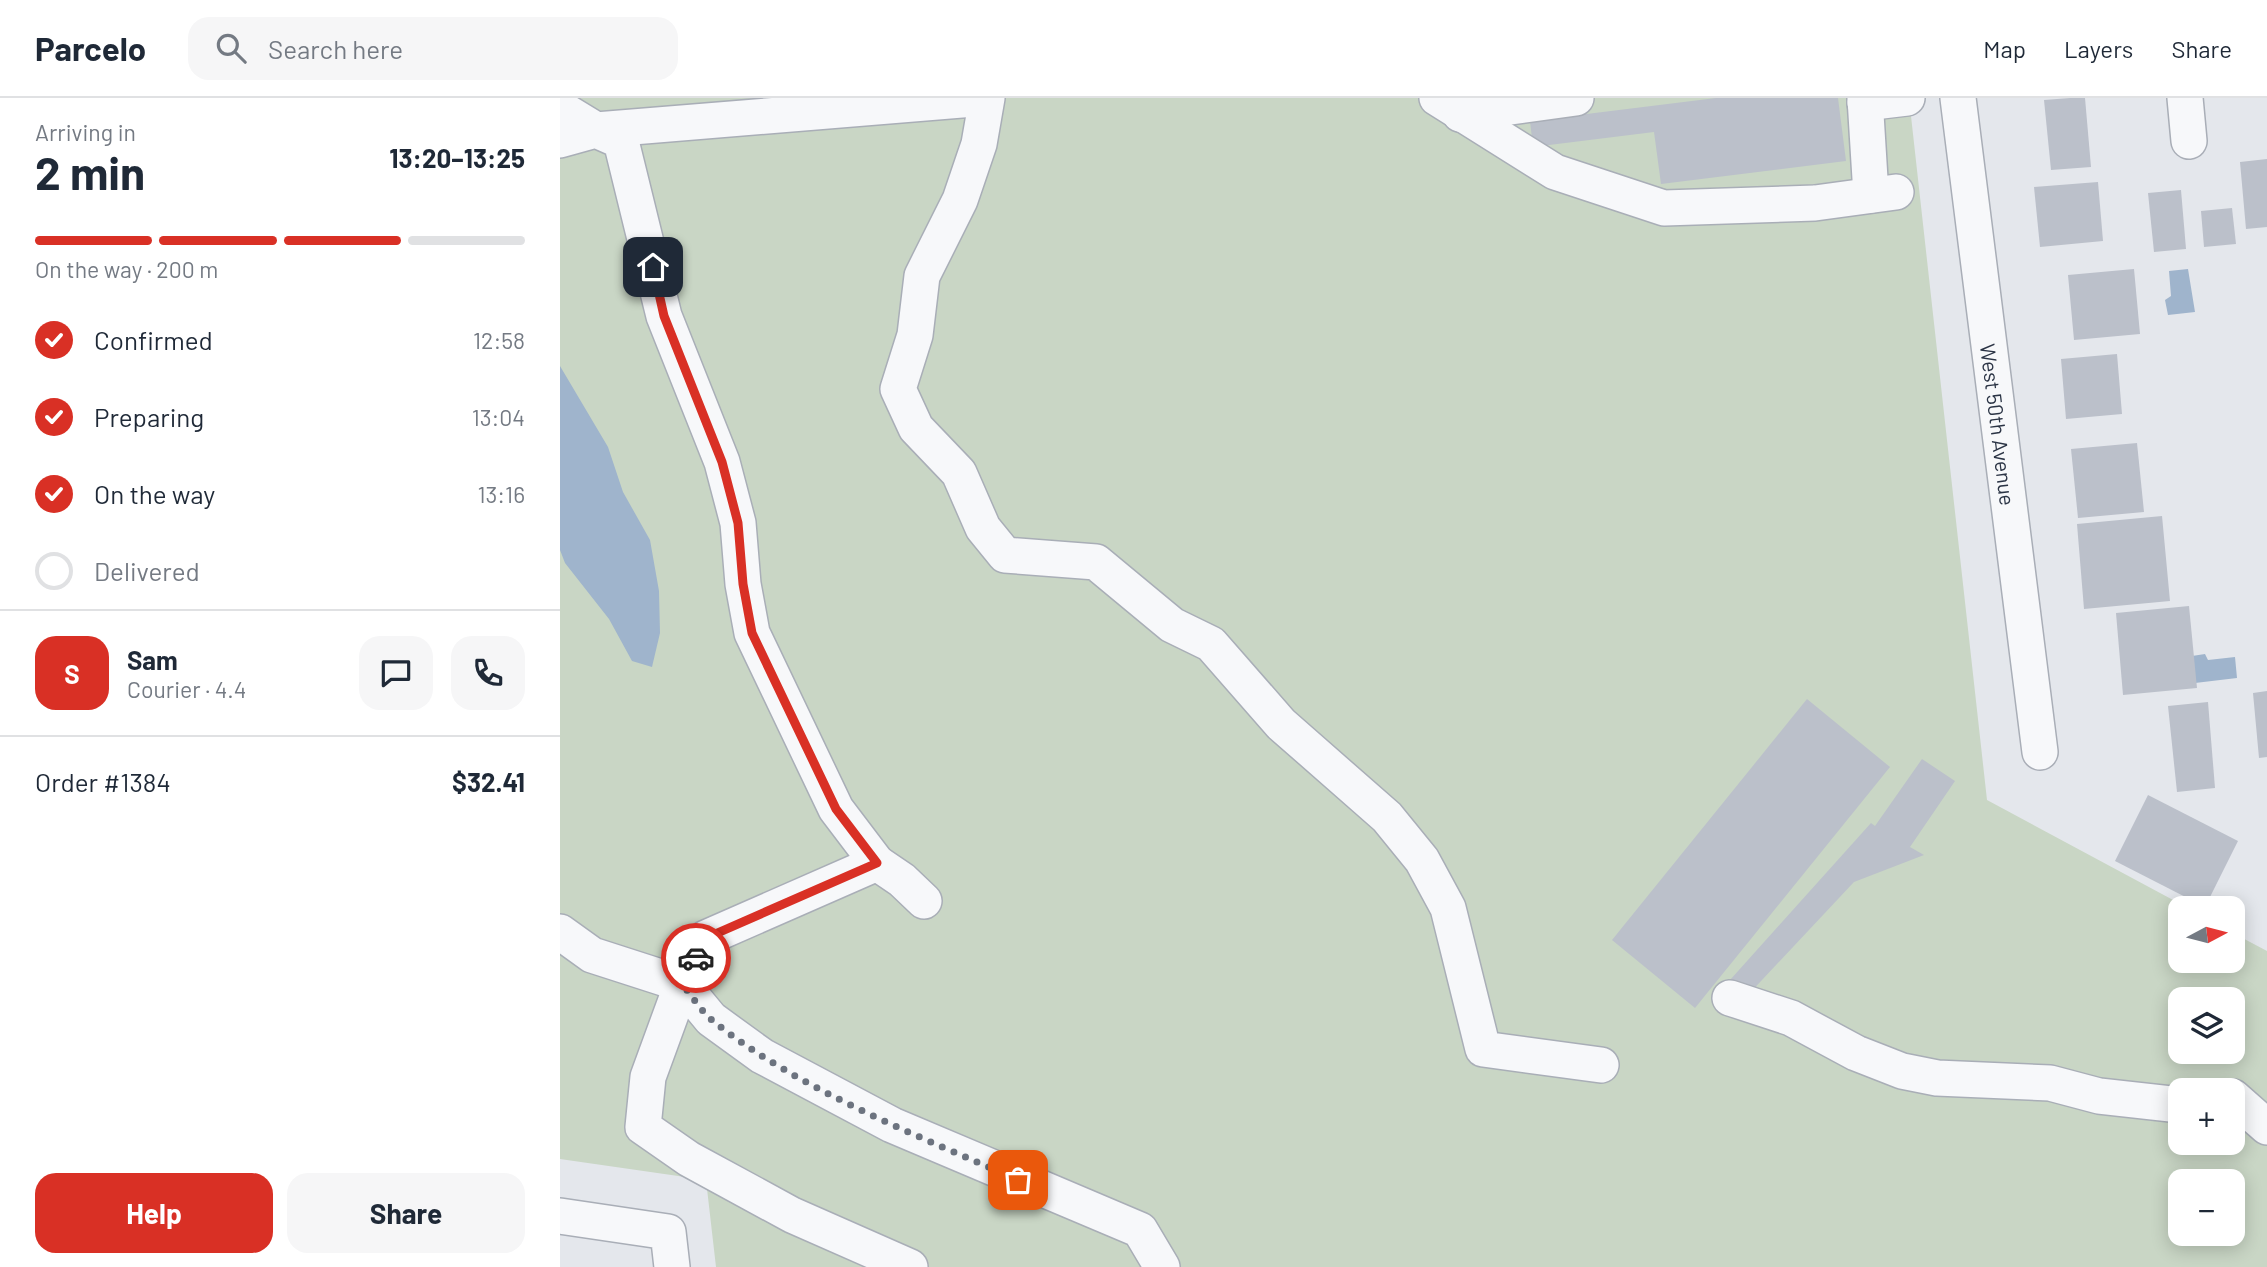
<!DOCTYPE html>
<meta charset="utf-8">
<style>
body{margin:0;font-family:Barlow,sans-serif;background:#f6f6f7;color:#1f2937;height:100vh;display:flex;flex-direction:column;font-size:26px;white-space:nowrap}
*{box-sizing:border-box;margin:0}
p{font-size:23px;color:#747a83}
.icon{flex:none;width:38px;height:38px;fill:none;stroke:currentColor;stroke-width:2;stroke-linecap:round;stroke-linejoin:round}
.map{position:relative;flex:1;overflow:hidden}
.drawer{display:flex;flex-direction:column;background:#fff;width:560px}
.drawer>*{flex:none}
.needle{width:46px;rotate:83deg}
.buttons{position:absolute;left:1608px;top:798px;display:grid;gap:14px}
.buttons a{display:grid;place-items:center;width:77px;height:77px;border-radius:14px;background:#fff;box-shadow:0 4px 18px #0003;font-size:35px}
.pin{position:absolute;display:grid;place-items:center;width:60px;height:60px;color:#fff;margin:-30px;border-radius:14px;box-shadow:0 4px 10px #0006}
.courier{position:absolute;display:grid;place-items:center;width:70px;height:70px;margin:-35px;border:5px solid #d93025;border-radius:50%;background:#fff;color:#222;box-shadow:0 2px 9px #0007}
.headline em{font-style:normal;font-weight:700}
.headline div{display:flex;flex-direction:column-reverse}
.headline{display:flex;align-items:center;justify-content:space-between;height:119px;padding:0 35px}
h1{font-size:46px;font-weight:700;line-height:52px}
.bar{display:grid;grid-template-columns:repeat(4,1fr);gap:10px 7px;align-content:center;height:84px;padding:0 35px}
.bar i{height:9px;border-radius:5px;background:#e0e1e3}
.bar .on{background:#d93025}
.bar p{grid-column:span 4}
.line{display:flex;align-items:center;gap:18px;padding:0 35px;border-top:2px solid #e0e1e3}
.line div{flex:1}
.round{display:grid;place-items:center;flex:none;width:74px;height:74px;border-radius:21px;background:#f6f6f7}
ol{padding:0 35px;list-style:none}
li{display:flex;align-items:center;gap:21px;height:77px}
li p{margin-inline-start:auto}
li .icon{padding:7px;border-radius:50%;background:#d93025;color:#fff;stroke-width:4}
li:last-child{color:#747a83}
li i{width:38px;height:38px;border:4px solid #e0e1e3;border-radius:50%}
.button{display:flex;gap:14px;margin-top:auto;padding:14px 35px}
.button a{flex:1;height:80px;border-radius:21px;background:#d93025;color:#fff;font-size:28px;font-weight:700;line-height:80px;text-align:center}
.button a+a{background:#f6f6f7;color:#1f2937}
header{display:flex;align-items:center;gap:42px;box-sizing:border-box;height:98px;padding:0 35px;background:#fff;border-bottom:2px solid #e0e1e3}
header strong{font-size:33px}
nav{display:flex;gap:38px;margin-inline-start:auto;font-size:24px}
.search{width:490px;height:63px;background:#f6f6f7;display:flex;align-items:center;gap:18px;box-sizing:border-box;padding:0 24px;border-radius:21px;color:#747a83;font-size:26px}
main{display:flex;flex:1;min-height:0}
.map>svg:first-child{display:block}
</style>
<header>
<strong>Parcelo</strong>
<div class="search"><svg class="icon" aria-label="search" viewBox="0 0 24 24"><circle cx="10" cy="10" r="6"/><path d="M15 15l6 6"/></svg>Search here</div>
<nav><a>Map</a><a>Layers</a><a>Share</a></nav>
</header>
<main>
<section class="drawer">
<div class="headline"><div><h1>2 min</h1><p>Arriving in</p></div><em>13:20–13:25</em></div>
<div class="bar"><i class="on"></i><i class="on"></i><i class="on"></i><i></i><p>On the way · 200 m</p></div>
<ol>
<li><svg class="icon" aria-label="check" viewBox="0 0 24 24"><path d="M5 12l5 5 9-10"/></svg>Confirmed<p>12:58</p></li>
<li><svg class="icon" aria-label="check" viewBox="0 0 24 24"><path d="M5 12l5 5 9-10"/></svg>Preparing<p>13:04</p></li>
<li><svg class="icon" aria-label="check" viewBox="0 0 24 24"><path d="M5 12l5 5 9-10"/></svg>On the way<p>13:16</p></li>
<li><i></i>Delivered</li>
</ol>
<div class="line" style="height:126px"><b class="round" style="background:#d93025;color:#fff">S</b><div><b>Sam</b><p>Courier · 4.4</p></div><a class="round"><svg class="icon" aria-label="chat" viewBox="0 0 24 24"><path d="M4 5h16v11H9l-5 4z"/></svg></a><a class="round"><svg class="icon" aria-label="phone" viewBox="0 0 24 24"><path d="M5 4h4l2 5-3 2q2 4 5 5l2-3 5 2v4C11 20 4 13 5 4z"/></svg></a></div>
<div class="line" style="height:91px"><div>Order #1384</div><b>$32.41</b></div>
<div class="button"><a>Help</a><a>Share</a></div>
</section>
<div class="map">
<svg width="1707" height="1169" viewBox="0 0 1707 1169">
<rect width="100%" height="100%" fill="#e4e7ec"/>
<path fill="#c9d6c5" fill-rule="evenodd" d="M0,0H1349L1427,702L1628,810H1620V863H1673V835L1707,853V1169H156L146,1082L0,1061ZM1620,901H1673V954H1620ZM1620,992H1673V1045H1620ZM1620,1083H1673V1136H1620Z"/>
<g fill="#9fb4cc">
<path d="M1628,171L1635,214L1608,217L1605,202L1611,198L1609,173Z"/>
<path d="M0,268L48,349L63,394L90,442L99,493L100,535L92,569L72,563L49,521L5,465L0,452Z"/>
<path d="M1645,556L1648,562L1675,559L1677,580L1635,585L1632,558Z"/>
</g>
<g fill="#bbc0ca">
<path d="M1156,0H1278L1286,63L1101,86L1094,34L973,49L970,23Z"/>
<path d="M1510,0H1525L1531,69L1491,72L1484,2Z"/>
<path d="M1707,61V129L1686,131L1680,64Z"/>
<path d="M1538,84L1543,143L1480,149L1474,89Z"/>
<path d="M1621,92L1626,151L1594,154L1588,95Z"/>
<path d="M1672,110L1676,146L1644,149L1641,113Z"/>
<path d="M1574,171L1580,236L1514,242L1508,177Z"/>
<path d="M1557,256L1562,316L1506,321L1501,261Z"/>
<path d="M1577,345L1584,414L1518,420L1511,351Z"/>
<path d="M1602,418L1610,503L1524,511L1517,426Z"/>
<path d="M1629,508L1637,590L1563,597L1556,515Z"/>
<path d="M1707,593V659L1699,660L1693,595Z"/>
<path d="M1247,601L1330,669L1135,910L1052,842Z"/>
<path d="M1648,604L1655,690L1617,694L1608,608Z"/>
<path d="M1362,661L1395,683L1350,749L1364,757L1294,784L1187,898L1170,882L1311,725L1315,728Z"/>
<path d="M1588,697L1678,743L1645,809L1555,763Z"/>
</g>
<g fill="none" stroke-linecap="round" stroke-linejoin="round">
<defs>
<g id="minor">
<path d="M427,0L419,46L400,102L362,178L355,237L338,291L356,330L399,375L423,430L445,457L536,464L612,527L651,546L721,626L827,719L862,762L888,810L923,951L1041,967"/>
<path d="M877,0L995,74L1104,110L1255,105L1336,94"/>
<path d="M1305,0L1311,97"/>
<path id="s1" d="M1398,0L1480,654"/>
<path d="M1625,0L1629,43"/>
<path d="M1305,5L1347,0"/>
<path d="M0,10L36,32L426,0"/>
<path d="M900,16L1016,0"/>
<path d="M0,42L36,32L61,43L104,218L162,364L178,425L183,486L192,535L276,711L317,765L342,782L364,803"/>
<path d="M317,765L146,840L122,886L88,979L83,1029L129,1061L232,1117L350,1169"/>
<path d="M0,834L32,857L122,886L151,921L202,958L332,1027L580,1132L602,1169"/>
<path d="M1170,900L1231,920L1296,955L1342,973L1377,980L1490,985L1539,998L1620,1007"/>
<path d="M1673,999L1707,1029"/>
<path d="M0,1118L108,1134L112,1169"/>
</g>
</defs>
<use href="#minor" stroke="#a9aeb7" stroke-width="38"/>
<use href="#minor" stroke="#f7f8fa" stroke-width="35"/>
</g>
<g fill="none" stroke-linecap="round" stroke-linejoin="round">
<path stroke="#6c737f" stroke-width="7" stroke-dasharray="0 12.6" d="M136,860L122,886C132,898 141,913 153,923C237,991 359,1038 458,1082"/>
<path stroke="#d93025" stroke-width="9" d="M93,169L104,218L162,364L178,425L183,486L192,535L276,711L317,765L146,840L136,860"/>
</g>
<g text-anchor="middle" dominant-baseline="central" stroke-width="6" stroke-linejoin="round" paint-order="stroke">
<g font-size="21" fill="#2b3445" stroke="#f4f6f9">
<text stroke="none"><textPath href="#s1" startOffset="329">West 50th Avenue</textPath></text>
</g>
</g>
</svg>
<div class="buttons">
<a><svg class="needle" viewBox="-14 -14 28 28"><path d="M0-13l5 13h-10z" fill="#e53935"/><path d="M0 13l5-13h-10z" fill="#747a83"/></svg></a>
<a><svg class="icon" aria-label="layers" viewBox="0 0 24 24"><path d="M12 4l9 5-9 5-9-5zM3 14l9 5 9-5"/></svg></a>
<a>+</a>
<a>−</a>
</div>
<div class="pin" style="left:458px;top:1082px;background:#ea580c"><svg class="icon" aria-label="bag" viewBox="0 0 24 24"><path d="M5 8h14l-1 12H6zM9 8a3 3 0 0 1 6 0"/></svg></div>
<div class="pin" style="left:93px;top:169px;background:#1f2937"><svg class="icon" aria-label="home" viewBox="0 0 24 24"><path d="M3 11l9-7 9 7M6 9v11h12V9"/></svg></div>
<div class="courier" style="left:136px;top:860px"><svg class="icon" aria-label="car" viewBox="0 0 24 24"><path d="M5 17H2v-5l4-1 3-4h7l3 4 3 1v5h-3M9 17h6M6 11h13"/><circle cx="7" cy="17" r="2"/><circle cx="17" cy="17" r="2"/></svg></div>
</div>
</main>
